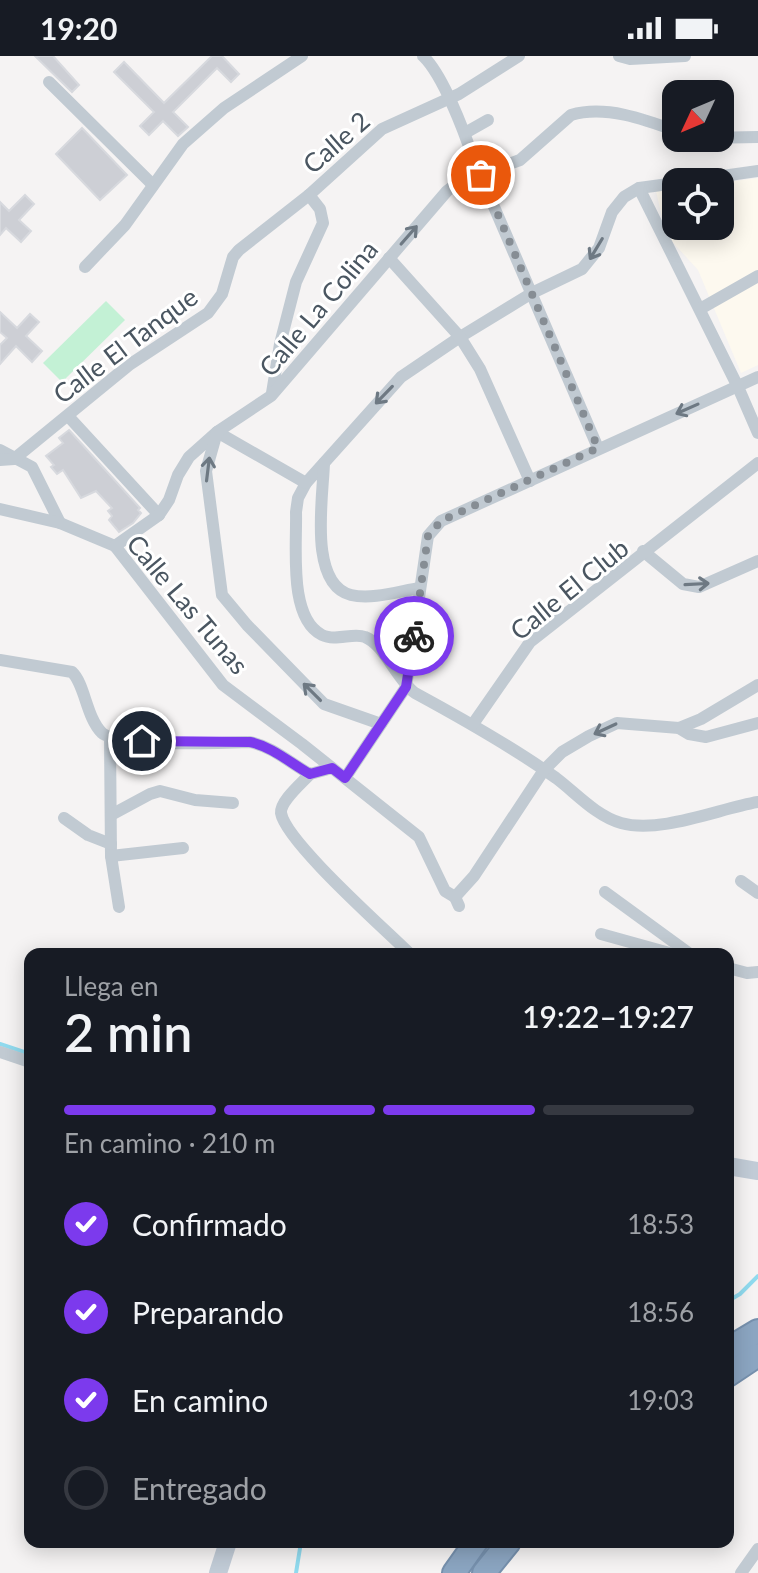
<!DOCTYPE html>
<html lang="es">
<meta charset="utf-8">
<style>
body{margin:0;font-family:Lato,sans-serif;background:#242831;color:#f1f3f6;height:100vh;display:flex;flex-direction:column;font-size:30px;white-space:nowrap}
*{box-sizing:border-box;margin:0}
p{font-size:26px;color:#9ea1a6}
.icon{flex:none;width:44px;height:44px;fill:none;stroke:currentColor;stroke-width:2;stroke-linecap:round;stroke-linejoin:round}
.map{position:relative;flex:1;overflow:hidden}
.side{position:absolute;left:24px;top:892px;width:710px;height:600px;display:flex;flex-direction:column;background:#171b24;border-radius:16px;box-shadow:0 4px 20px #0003}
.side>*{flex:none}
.needle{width:52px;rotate:226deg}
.buttons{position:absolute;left:662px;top:24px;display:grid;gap:16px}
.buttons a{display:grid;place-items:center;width:72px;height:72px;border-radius:16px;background:#171b24;box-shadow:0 4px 20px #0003;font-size:40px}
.pin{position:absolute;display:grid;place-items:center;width:68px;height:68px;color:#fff;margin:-34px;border:4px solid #fff;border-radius:50%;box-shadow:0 2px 8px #0007}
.courier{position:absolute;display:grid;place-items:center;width:80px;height:80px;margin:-40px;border:6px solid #7c3aed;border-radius:50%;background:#fff;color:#222;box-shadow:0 2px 10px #0007}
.summary em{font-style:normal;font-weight:600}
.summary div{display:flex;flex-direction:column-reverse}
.summary{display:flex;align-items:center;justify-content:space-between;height:136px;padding:0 40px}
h1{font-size:52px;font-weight:600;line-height:60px}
.bar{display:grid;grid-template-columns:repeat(4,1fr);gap:12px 8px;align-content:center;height:96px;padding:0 40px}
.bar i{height:10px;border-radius:6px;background:#363941}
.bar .selected{background:#7c3aed}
.bar p{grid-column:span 4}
ol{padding:0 40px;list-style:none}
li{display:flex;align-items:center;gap:24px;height:88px}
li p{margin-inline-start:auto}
li .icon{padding:8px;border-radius:50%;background:#7c3aed;color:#fff;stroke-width:4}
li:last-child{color:#9ea1a6}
li i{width:44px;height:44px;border:4px solid #363941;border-radius:50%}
.status{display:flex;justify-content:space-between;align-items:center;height:56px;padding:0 40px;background:#171b24;direction:ltr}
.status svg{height:22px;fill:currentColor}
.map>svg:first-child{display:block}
</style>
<div class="status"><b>19:20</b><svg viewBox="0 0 49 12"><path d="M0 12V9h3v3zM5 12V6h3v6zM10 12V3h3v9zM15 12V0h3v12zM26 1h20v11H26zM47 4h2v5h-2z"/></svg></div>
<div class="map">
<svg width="758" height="1517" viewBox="0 0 758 1517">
<rect width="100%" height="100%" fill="#f5f3f3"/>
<path fill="#fdf9ef" d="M758,122V309L741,317L698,214L666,179L656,135L676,132V170H720V127Z"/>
<path fill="#c3f1d5" d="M106,245L125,264L62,326L43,307Z"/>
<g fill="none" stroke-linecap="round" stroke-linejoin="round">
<g stroke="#90daee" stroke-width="4">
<path d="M0,988L30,998"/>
<path d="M728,1245L740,1238L758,1220"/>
<path d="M296,1517L301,1486"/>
</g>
</g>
<g fill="#cdcfd5" stroke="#d7d9de" stroke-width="2">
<path d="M35,0H53L79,29L72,36Z"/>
<path d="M212,0H222L239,18L231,26L217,12L173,56L188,71L178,80L163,65L149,79L140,70L154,56L114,16L124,6L164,47Z"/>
<path d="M82,72L127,119L100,144L56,98Z"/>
<path d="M25,139L34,148L19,164L31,175L21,186L6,172L0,179V146L9,155Z"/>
<path d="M0,256L17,272L30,258L39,266L26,280L42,295L32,306L16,290L0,308V289L7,282L0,276Z"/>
<path d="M69,374L140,452L138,454L141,457L133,467L119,476L109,464L112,460L108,455L112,452L96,435L81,442L63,414L57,418L51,411L54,409L46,400L63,387L59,382Z"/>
</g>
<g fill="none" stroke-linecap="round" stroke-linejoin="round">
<defs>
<g id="highway">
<path d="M728,1293L758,1275"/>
<path d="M728,1319L758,1299"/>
<path d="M454,1517L476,1486"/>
<path d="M484,1517L509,1486"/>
</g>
</defs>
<use href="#highway" stroke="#7690ad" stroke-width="26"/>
<g stroke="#c1cad2" stroke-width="12">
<path d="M423,0C443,19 464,75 473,102L598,392"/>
<path d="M619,0L630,3L685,0"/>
<path d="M49,26L153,129"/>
<path d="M465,77L488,64"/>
<path d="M705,82L758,81"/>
<path d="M680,126L758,115"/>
<path d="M676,127L639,132L624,141L612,156L599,192L582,213L532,237L460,281L401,321L306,427L298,442L296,456C297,490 288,562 322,579C336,586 353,576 365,581C384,588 397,624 415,637C463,663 511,690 556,722C576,737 596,760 621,767C660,778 718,753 758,746"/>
<path d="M639,132L738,331L758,377"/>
<path d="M309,139L382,73L459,38L519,0"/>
<path d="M389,202L460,281L480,313L530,425"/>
<path d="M85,211L125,169L183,88L224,52L302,0"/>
<path d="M700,253L758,220"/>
<path d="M68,360L159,459"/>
<path d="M0,394L32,411L60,467"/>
<path d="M0,404L14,403L129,309L208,257L222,238L233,201L239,194L309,139L320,153L323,167L296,226L280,288L272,337"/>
<path d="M324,407C323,441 308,528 351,539C372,544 400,535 420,532"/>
<path d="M0,453L60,467L115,490L223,629L302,688L419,781L445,835L455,841"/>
<path d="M115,490L159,459L169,444L178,419L189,401L217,376L306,427"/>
<path d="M643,495L683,528L699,531L758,505"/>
<path d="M0,604L72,616C85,628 86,661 102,677C118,691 225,687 250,686C273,691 290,707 310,718L332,712"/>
<path d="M381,668L324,648L247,569L222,539L206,415L217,376L271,340L447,135L459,126L520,104L571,59C605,49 644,63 676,75"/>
<path d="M473,668L530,586L758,407"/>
<path d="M679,672L701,663L758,629"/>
<path d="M110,682L111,800L119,851"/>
<path d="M310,718C302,727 280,745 281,757C286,786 385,873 410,898"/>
<path d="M345,722L406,631L428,480L441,465L758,321"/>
<path d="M111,759L150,738L160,735L195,744L233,747"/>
<path d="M64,762L88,779L111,788"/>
<path d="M111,800L183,792"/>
<path d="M741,825L758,837"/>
<path d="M605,836L690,898"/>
<path d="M459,850L455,841L474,820L544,714L562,696L589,680L617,667L679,672L689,678L706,681L758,667"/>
<path d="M601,878L673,898"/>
<path d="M728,912L747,917L758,916"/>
<path d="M0,996L30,1006"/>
<path d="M741,1517L758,1493"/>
</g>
<g stroke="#c1cbd6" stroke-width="18">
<path d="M728,1110L758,1115"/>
<path d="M218,1517L228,1486"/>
</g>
<use href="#highway" stroke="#8ba5c1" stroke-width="22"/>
</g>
<defs><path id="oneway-shaft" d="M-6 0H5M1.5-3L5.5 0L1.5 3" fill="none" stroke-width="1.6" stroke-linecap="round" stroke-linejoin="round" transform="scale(2)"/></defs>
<g stroke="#6e7983">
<use href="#oneway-shaft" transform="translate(409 179) rotate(-49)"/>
<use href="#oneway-shaft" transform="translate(596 193) rotate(121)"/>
<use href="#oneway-shaft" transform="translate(384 339) rotate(134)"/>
<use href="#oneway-shaft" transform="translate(687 353) rotate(156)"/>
<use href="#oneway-shaft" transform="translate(208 413) rotate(-83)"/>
<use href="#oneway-shaft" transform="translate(697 528) rotate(-3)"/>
<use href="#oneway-shaft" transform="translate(312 636) rotate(-135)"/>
<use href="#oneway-shaft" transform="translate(605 673) rotate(155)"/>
</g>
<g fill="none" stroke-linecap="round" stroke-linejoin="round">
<path stroke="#868d94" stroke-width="8" stroke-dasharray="0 14.4" d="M414,580L428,480L441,465L598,392L481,119"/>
<path stroke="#7c3aed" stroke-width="10" d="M142,685L250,686C273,691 290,707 310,718L332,712L345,722L406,631L414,580"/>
</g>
<g text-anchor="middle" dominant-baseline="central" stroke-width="6" stroke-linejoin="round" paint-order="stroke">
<g font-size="26" fill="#4a5661" stroke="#fff">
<text transform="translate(336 86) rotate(-41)">Calle 2</text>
<text transform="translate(318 252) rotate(-50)">Calle La Colina</text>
<text transform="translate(125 289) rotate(-37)">Calle El Tanque</text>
<text transform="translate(569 533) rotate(-39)">Calle El Club</text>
<text transform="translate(188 548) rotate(50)">Calle Las Tunas</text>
</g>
</g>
</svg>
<div class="buttons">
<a><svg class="needle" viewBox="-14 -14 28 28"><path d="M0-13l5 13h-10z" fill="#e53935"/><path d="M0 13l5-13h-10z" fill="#9ea1a6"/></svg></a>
<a><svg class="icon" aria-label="locate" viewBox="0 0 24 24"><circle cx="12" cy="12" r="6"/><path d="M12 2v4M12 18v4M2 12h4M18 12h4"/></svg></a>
</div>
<div class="pin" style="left:481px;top:119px;background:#ea580c"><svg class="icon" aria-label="bag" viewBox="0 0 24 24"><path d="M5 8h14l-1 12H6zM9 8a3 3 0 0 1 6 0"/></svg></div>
<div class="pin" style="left:142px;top:685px;background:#1f2937"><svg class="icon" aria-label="home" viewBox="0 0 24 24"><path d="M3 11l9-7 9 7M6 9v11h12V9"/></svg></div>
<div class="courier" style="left:414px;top:580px"><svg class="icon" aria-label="bike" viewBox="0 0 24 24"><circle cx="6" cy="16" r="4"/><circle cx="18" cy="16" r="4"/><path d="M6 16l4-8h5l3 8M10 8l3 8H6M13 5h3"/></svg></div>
<section class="side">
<div class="summary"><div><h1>2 min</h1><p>Llega en</p></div><em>19:22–19:27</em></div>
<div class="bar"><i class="selected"></i><i class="selected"></i><i class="selected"></i><i></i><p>En camino · 210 m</p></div>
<ol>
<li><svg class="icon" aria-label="check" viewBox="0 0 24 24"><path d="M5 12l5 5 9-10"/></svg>Confirmado<p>18:53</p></li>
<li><svg class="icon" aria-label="check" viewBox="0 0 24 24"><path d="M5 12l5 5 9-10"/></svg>Preparando<p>18:56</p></li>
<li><svg class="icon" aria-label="check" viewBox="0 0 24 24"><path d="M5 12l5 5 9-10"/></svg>En camino<p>19:03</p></li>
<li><i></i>Entregado</li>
</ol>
</section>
</div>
